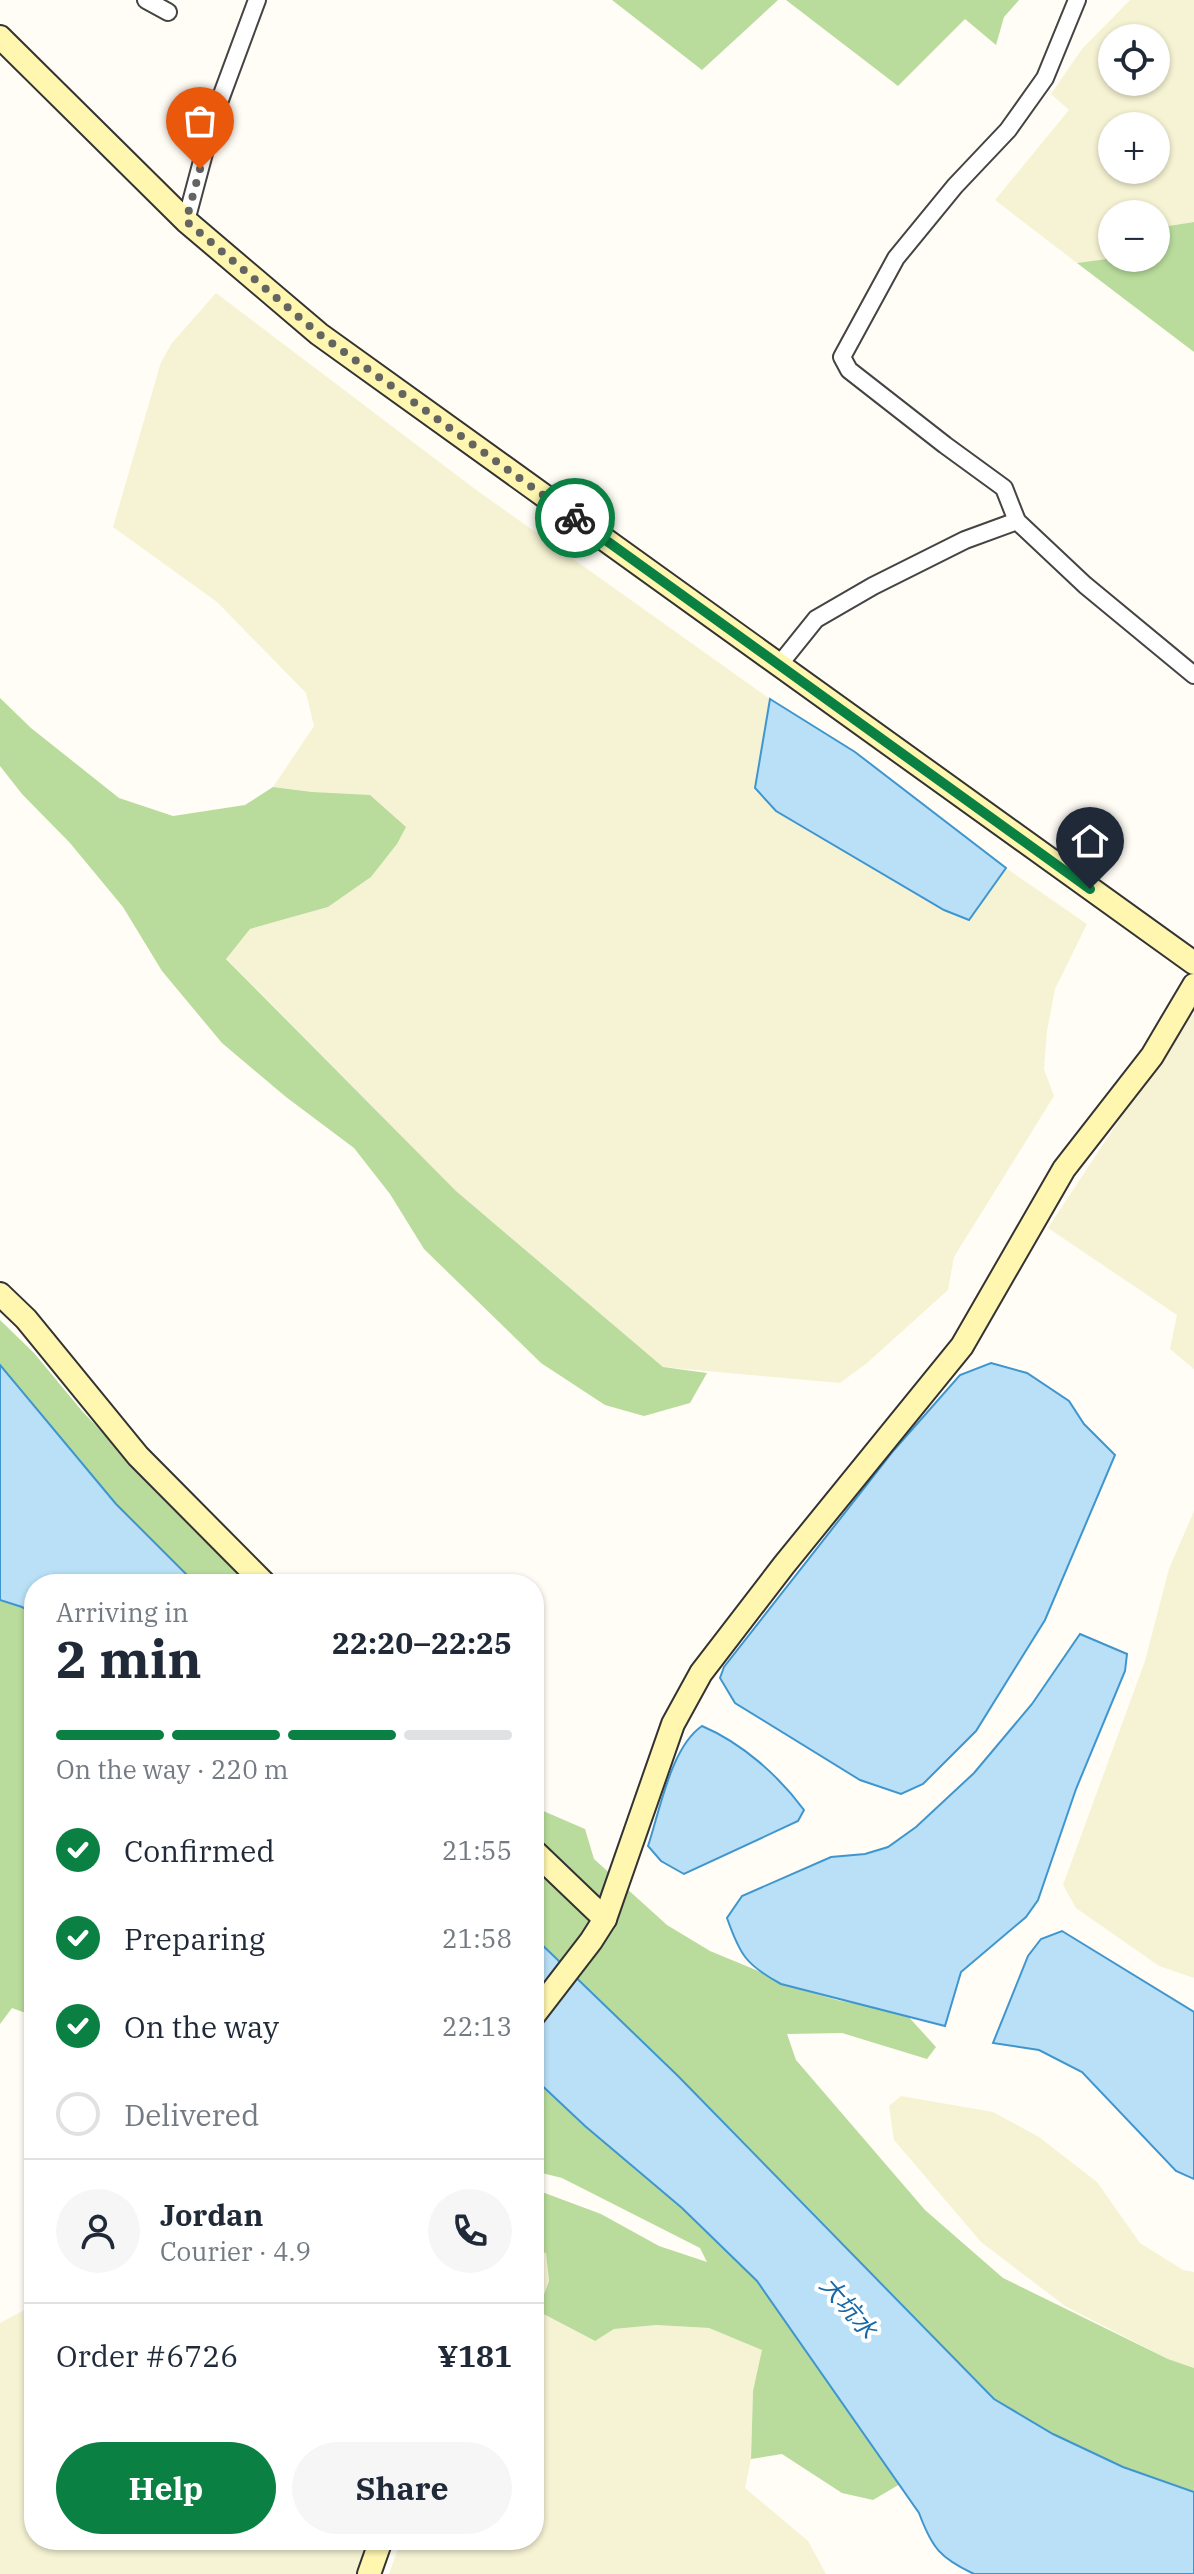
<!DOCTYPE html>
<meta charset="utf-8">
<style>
body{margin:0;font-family:"IBM Plex Serif","Noto Sans SC",serif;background:#f6f6f7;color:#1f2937;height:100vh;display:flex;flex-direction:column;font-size:30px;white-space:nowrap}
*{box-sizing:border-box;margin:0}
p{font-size:26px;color:#747a83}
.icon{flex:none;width:44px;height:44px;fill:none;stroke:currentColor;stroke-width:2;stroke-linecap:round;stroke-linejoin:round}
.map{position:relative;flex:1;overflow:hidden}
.panel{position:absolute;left:24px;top:1574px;width:520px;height:976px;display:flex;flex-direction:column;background:#fff;border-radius:32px;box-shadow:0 2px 6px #0004}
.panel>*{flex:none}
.tools{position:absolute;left:1098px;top:24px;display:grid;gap:16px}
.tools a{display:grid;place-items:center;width:72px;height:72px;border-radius:50%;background:#fff;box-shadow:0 2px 6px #0004;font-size:40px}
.pin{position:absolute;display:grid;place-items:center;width:68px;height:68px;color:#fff;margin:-82px -34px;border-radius:50% 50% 50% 0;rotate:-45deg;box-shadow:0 0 8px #0007}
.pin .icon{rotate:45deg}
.courier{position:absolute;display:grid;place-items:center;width:80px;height:80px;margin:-40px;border:6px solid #0b8043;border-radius:50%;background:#fff;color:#222;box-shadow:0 2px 10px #0007}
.head em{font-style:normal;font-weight:700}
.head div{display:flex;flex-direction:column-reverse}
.head{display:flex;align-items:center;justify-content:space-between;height:136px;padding:0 32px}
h1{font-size:52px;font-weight:700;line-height:60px}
.bar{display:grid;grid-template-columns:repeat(4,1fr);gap:12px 8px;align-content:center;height:96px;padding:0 32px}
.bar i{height:10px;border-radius:6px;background:#e0e1e3}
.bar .current{background:#0b8043}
.bar p{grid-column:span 4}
.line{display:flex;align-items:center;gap:20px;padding:0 32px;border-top:2px solid #e0e1e3}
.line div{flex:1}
.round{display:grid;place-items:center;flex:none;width:84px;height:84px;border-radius:42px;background:#f6f6f7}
ol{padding:0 32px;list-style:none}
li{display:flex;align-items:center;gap:24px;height:88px}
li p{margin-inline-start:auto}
li .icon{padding:8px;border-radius:50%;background:#0b8043;color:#fff;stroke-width:4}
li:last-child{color:#747a83}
li i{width:44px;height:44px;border:4px solid #e0e1e3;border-radius:50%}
.primary-button{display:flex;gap:16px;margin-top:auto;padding:16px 32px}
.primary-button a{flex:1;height:92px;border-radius:48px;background:#0b8043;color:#fff;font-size:32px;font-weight:700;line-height:92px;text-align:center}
.primary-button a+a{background:#f6f6f7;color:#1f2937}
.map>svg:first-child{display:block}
</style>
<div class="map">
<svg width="1194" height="2574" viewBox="0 0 1194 2574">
<rect width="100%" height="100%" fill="#fffdf5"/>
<g fill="#f6f3d4" fill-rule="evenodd">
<path d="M1130,0H1194V222L1162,227L1156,232V214H1112V258H1114L1077,263L995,200L1069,110L1051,94L1082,49ZM1112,38H1156V82H1112ZM1112,126H1156V170H1112Z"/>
<path d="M216,293L475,489L770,699L755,788L776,811L944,910L969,920L1006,868L1087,924L1055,989L1047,1031L1044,1069L1054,1096L954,1257L948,1290L867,1363L840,1383L663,1367L456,1191L226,958L250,929L328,907L371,877L397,844L312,792L273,787L314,726L306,693L217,602L113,527L161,362L172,343Z"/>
<path d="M1194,1014V1369L1170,1349L1177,1315L1048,1228L1187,1017Z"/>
<path d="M1194,1511V1978L1159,1966L1076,1908L1063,1885L1145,1661L1169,1569Z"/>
<path d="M901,2096L993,2112L1039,2137L1097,2182L1140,2243L1183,2270L1194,2272V2368L1168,2359L1065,2306L981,2242L894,2140L889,2106Z"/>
<path d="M534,2250L546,2252L549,2281L539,2311L594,2341L614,2329L656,2325L709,2328L763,2350L753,2391L751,2459L745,2488L808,2541L826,2574H389L401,2540H534Z"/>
<path d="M34,2305V2540H370L357,2574H0V2323Z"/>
</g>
<g fill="#b9dc9c">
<path d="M612,0H778L702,70Z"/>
<path d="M786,0H1019L1004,17L996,45L965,19L898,86Z"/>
<path d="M1194,222V352L1077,263L1114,258H1156V232L1162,227Z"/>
<path d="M0,698L31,728L119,798L173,816L245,805L273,787L312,792L370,795L406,827L397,844L371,877L328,907L250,929L226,959L456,1191L663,1367L707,1373L690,1403L644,1416L605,1405L541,1363L424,1249L390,1194L354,1148L286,1097L222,1043L162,971L123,907L70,843L22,794L0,766Z"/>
<path d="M0,1320L34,1353L82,1411L246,1584H196L116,1504L0,1365Z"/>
<path d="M0,1600L22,1607L34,1615V2016L12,2008L0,2024Z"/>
<path d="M534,1807L585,1829L594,1859L667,1925L710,1951L756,1970L781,1984L837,2000L906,2014L936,2047L927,2059L842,2033L787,2034L796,2060L925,2210L1003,2278L1168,2359L1194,2368V2492L1123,2467L1053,2434L994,2399L678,2076L534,1937Z"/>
<path d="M534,2078L585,2126L682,2208L757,2281L900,2484L873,2500L842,2493L782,2454L751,2459L753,2391L762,2350L709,2328L656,2325L614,2329L595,2341L538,2311L549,2281L546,2253L534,2250V2189L601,2214L659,2246L707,2262L700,2248L562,2178L534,2171Z"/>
</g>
<g fill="#b9e0f7" stroke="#3f96cf" stroke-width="2">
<path d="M770,699L855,752L1006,868L969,920L944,910L776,811L755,788Z"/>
<path d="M991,1363L1027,1373L1069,1401L1084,1424L1115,1455L1045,1620L976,1731L923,1784L901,1794L860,1780L735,1703L720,1678L724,1667L894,1450L960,1375Z"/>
<path d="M0,1365L116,1504L196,1584H34V1615L22,1607L0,1600Z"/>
<path d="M1080,1634L1127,1654L1125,1671L1076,1789L1038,1900L1026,1917L961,1972L945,2026L781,1984C746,1965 740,1955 727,1918L742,1896L831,1857L865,1854L888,1847L916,1827L974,1773L1032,1704Z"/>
<path d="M702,1726C742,1743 779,1776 804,1810L798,1821L684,1874L661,1861L648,1846C660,1810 671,1747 702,1726Z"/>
<path d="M1062,1931L1194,2012V2179L1176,2171L1082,2072L1039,2050L993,2043L1028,1956L1041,1939Z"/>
<path d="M534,1937L678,2076L994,2399L1053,2434L1123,2467L1194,2492V2574H974C940,2558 932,2548 919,2513L757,2281L682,2208L585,2126L534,2078Z"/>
</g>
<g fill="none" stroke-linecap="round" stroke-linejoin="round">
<defs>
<g id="street">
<path d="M146,0L168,12"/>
<path d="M1077,0L1045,78L1008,130L955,186L896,258L842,357L849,370L945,445L1004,488L1017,521L1085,585L1194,675"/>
<path d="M186,221L214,116L257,0"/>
<path d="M779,665L816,619L873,586L965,540L1017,521"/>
</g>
<g id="secondary">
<path d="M0,37L186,221L319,334L1194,963"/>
<path d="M0,1294L26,1319L138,1456L265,1584"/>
<path d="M534,1851L605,1919"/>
<path d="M534,2015L591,1941L605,1919L673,1724L701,1673L784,1565L962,1346L1064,1169L1152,1056L1194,985"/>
<path d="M369,2574L381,2540"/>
</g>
</defs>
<use href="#street" stroke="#444" stroke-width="20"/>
<use href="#secondary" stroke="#333" stroke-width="26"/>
<use href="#street" stroke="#fff" stroke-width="16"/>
<use href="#secondary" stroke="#fff6b0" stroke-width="22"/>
</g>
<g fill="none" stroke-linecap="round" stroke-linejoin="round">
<path stroke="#646461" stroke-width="8" stroke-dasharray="0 14.4" d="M200,169L186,221L319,334L575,518"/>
<path stroke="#0b8043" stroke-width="10" d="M575,518L1090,889"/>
</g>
<g text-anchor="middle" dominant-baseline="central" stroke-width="8" stroke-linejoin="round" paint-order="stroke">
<g font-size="24" font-style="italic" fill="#1768a6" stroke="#fff">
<text transform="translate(849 2307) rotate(49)">大坑水</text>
</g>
</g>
</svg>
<div class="tools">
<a><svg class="icon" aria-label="locate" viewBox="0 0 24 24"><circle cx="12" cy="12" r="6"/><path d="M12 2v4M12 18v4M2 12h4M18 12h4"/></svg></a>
<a>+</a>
<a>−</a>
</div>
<div class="pin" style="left:200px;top:169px;background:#ea580c"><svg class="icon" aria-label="bag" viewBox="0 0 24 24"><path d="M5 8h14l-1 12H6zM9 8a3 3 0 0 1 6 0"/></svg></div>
<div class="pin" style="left:1090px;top:889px;background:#1f2937"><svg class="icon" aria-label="home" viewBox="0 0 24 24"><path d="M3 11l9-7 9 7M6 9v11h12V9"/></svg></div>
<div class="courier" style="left:575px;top:518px"><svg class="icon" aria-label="bike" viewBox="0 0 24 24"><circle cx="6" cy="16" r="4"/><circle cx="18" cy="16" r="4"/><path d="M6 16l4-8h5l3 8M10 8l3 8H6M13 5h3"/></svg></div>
<section class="panel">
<div class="head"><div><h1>2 min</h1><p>Arriving in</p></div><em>22:20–22:25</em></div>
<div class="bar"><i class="current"></i><i class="current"></i><i class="current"></i><i></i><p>On the way · 220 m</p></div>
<ol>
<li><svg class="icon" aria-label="check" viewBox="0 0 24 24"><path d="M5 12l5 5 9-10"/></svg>Confirmed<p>21:55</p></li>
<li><svg class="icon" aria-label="check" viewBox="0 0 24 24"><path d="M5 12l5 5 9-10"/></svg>Preparing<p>21:58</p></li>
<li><svg class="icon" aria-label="check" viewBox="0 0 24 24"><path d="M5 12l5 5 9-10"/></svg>On the way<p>22:13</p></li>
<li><i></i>Delivered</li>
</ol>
<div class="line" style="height:144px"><a class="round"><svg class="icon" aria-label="person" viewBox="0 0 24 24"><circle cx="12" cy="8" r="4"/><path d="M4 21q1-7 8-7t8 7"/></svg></a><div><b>Jordan</b><p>Courier · 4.9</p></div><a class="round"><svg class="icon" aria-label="phone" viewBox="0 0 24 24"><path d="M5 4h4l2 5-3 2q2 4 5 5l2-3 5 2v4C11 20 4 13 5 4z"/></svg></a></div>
<div class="line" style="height:104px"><div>Order #6726</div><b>¥181</b></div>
<div class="primary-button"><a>Help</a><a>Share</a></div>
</section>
</div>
